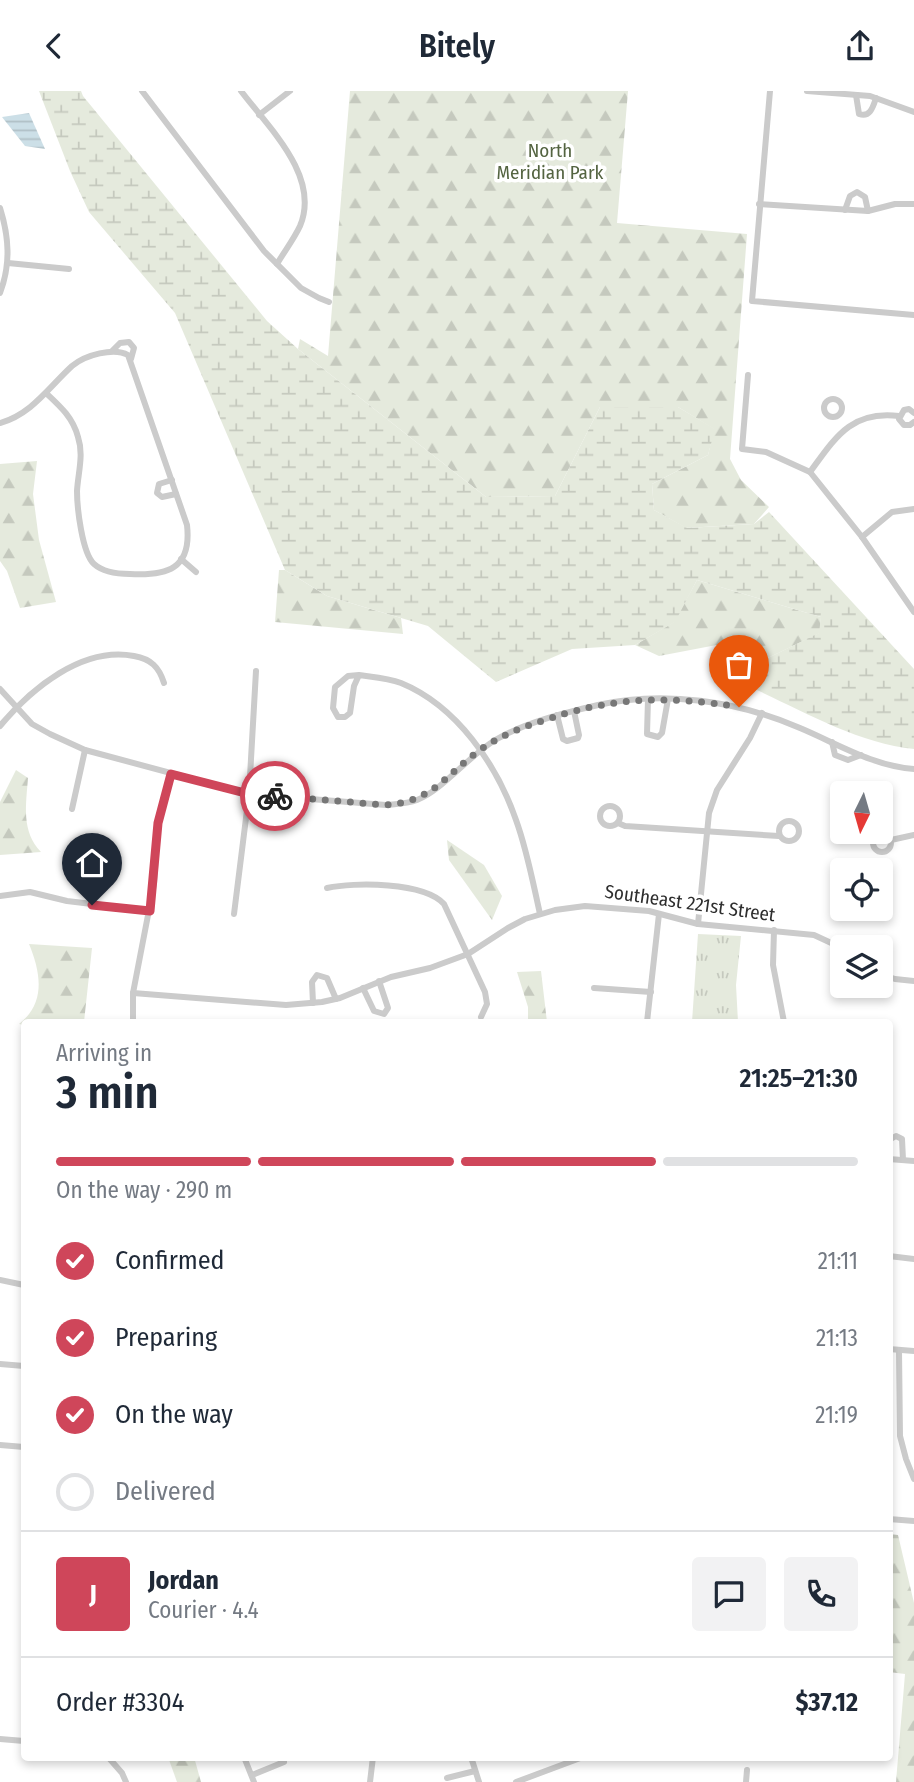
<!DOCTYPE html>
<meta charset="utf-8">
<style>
body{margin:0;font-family:"Fira Sans Condensed",sans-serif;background:#f2f2f3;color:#1f2937;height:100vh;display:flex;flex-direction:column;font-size:26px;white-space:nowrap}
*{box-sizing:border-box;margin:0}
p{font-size:23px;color:#747a83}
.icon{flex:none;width:38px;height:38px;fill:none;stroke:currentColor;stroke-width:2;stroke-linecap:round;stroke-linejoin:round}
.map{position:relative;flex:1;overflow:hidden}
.panel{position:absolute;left:21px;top:928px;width:872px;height:742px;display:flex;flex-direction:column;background:#fff;border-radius:7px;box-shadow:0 4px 10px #0003}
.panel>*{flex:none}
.needle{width:46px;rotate:185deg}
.buttons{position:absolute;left:830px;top:690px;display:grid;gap:14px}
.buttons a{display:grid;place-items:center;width:63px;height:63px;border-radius:7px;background:#fff;box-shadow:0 4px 10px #0003;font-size:35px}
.pin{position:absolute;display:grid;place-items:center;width:60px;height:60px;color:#fff;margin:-72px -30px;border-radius:50% 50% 50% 0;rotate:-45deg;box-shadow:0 0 7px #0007}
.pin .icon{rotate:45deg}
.courier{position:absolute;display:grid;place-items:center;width:70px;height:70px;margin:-35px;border:5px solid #cf465a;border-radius:50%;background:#fff;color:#222;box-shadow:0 2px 9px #0007}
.summary em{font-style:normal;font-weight:600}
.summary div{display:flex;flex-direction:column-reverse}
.summary{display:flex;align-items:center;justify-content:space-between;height:119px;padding:0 35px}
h1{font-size:46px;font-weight:600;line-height:52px}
.bar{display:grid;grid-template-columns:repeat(4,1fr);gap:10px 7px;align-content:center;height:84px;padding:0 35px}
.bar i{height:9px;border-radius:5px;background:#e0e1e3}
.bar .active{background:#cf465a}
.bar p{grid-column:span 4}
.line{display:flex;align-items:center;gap:18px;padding:0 35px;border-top:2px solid #e0e1e3}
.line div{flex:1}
.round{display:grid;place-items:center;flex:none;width:74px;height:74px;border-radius:7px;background:#f2f2f3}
ol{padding:0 35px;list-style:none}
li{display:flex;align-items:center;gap:21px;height:77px}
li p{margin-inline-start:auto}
li .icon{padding:7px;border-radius:50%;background:#cf465a;color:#fff;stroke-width:4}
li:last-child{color:#747a83}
li i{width:38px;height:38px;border:4px solid #e0e1e3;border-radius:50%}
header{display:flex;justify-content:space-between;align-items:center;height:91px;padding:0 35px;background:#fff;font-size:32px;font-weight:600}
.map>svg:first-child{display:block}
</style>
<header><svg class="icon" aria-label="back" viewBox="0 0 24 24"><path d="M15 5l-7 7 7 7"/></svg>Bitely<svg class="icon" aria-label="share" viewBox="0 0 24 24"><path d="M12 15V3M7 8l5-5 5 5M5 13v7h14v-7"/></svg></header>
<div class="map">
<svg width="914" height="1691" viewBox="0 0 914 1691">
<defs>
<pattern id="grass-tufts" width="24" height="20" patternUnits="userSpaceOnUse" patternTransform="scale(1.75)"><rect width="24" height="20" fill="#e5eadd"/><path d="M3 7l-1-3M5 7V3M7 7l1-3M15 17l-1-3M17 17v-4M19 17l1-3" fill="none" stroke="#c5c9be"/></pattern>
<pattern id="forest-firs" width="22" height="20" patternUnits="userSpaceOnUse" patternTransform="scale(1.75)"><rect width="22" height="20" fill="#e5eadd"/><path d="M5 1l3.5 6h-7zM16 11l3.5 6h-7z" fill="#c5c9be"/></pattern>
<pattern id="wetland-marsh" width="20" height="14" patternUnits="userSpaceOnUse" patternTransform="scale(1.75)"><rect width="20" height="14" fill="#e5eadd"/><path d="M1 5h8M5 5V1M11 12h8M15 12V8" fill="none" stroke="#c5c9be"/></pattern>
<pattern id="water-rules" width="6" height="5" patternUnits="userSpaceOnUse" patternTransform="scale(1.75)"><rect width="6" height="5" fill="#ccdfe7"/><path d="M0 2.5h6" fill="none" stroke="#b0c0c6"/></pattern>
</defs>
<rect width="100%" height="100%" fill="#fff"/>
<path fill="url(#grass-tufts)" d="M698,843L741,845L736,894L738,931H692Z"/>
<g fill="url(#forest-firs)">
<path d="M350,0H628L617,132L747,143L730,368L741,389L769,416L754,433L686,437L654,419L652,393L708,364L714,338L678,316H600L555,405L486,406L298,258L300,248L328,265Z"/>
<path d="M37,370L33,403L39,449L56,511L20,517L7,480L0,470V373Z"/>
<path d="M279,479H285L327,505L401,527L403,543L275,531Z"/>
<path d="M697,489L821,526L820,542L749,576L727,552L659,565L635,554L674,531Z"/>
<path d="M16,679L28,687C26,714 21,740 41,761L0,764V711Z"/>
<path d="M447,749L484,774L502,805L492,829L449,769Z"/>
<path d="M29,853L92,857L84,931H24V934L19,933C46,912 41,882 29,853Z"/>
<path d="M541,880L547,931H528V916L517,881Z"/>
<path d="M889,1443L898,1444L914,1512V1691H896L905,1583L889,1581Z"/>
<path d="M168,1666H194L201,1691H177Z"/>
</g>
<path fill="url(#wetland-marsh)" d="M39,0H81L83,5L267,230L298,258L486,406L555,405L600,316H678L715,338L708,364L652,393L654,419L687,437L754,433L769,421L914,578V658C856,652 800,618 748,595L749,576L819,542L821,526L697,489L675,531L635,554L572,558L496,591L428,535L327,505L285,479L175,222L89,121L70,80Z"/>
<path fill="url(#water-rules)" d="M29,22L45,58L25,55L2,26Z"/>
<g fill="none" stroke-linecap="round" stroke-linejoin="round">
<g stroke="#cbcbcb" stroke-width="6">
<path d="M142,0L264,160L301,197L319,207L329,211"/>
<path d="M241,0C268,36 321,85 300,135C294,148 284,161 277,173"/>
<path d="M770,0L752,210L914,224"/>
<path d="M807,0L870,5L914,21"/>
<path d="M856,4L859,23C870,27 873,16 876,7"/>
<path d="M259,24L290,0"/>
<path d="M759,113L868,120L895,113H914"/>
<path d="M0,117C9,146 11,173 0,202"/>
<path d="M845,119L850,105L857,101L865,106L868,120"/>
<path d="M8,172L69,178"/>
<path d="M112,260L120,252L129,251L134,257L131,268"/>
<path d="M748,284L742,358L766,361L810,381L862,446L914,521"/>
<circle cx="833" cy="317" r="9"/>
<path d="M914,322L909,318L904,319L899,328L904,334H910L914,331"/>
<path d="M0,332C32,323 49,296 72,275C85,264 114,256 128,264L187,434C192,478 167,485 130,483C118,483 103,481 94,473C82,462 77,416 77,400C78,382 84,364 78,346C73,327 61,316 47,303"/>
<path d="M810,381C835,347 851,319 899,325"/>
<path d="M172,389L159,393L157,402L162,406L176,403"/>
<path d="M862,446L892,421L914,418"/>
<path d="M181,468L196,481"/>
<path d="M359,584L348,585L335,596L333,617L338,626H345L350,622L354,595L359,584C373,586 388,587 401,592C457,615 497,674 516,729C527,759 533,792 540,823"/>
<path d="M0,598L32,633L50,643L85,659L249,703L386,714C396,713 407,713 417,709C443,699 470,663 497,648C527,631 564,622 598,614C664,599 738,610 800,637C838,653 873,675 914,678"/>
<path d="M648,608L647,643L658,646L662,642L668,608"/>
<path d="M557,624L563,648L567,650L578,647L579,644L574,620"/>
<path d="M0,635C31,598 82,555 134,565C151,568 159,576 164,592"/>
<path d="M832,651L835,664L848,669L861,664"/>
<circle cx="610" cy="725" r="10"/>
<path d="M72,718L85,659"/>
<circle cx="789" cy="740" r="10"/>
<path d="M618,732L625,735L779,745"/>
<circle cx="882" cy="752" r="9"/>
<path d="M891,749L914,744"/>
<path d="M327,797C354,791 424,791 444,813L485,901L487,913L481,926"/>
<path d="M0,805L30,801L67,810L150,820"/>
<path d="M234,823L249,703L256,580"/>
<path d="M698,833L709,722L717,699L750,647L762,622"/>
<path d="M774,839L773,874L784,931"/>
<path d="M880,883L895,888L914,890"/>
<path d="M363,897L374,920L384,923L388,917L379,890"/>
<path d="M594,897L651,901"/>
<path d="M133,902L286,914L322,911L340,907L391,886L430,877L468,863L508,837L525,828L555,819L585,815L649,820L698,833L814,844L842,857"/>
<path d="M313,912L312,891L317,884L327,887L336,908"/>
<path d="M133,931V902L154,793L158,732L171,683"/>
<path d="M647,931L659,823"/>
<path d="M889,1049L896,1045L902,1048L903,1069"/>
<path d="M889,1068L914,1070"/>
<path d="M889,1165L914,1168"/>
<path d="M0,1189L24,1194"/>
<path d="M889,1258L914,1260"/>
<path d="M899,1259L900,1345L906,1368L914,1388"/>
<path d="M0,1273L24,1275"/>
<path d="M0,1354L24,1356"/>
<path d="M889,1428L914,1430"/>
<path d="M0,1648L24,1650"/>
<path d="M108,1666L122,1682L126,1691"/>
<path d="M244,1666L254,1691"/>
<path d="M471,1666L479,1691"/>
<path d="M252,1684L284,1671"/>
<path d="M447,1687L475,1680"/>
<path d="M370,1691L373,1666"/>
<path d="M516,1691L583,1666"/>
<path d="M746,1691L747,1679"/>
</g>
</g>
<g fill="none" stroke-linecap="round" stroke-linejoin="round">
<path stroke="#777" stroke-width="7" stroke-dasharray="0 12.6" d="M275,705L386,714C434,710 445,684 480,659C498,646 518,638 539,631C610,606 665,604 739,616"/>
<path stroke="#cf465a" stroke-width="9" d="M92,814L150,820L158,732L171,683L249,703L275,705"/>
</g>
<g text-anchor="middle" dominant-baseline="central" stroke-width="7" stroke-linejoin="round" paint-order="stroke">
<g font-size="19" fill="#546441" stroke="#fff">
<text x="550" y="59">North<tspan x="550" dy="22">Meridian Park</tspan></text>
</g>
<g font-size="19" fill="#2e2e2e" stroke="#fff">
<text transform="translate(690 812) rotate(8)">Southeast 221st Street</text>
</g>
</g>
</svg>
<div class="buttons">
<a><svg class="needle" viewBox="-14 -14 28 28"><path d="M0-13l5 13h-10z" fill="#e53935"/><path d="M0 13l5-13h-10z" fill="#747a83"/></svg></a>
<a><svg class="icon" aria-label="locate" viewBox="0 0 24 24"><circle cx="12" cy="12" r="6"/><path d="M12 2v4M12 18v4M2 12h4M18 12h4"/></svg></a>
<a><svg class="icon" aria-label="layers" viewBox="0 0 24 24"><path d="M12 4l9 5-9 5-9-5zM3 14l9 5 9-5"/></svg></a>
</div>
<div class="pin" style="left:739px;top:616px;background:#ea580c"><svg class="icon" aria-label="bag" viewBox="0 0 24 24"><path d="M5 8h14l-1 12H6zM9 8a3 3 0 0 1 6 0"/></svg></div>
<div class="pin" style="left:92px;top:814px;background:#1f2937"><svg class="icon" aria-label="home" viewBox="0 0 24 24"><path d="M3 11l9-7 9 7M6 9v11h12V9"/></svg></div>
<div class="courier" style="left:275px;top:705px"><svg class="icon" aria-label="bike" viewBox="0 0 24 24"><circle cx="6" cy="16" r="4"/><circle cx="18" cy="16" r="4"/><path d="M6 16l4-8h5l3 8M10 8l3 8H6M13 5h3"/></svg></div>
<section class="panel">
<div class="summary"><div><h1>3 min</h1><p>Arriving in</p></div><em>21:25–21:30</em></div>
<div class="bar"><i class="active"></i><i class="active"></i><i class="active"></i><i></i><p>On the way · 290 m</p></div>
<ol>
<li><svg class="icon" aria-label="check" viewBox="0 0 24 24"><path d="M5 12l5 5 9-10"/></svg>Confirmed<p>21:11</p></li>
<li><svg class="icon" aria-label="check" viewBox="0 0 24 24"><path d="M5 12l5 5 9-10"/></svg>Preparing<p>21:13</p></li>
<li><svg class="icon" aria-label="check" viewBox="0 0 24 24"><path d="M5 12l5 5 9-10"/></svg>On the way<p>21:19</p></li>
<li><i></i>Delivered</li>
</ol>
<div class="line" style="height:126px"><b class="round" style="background:#cf465a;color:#fff">J</b><div><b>Jordan</b><p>Courier · 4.4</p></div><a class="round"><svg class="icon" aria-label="chat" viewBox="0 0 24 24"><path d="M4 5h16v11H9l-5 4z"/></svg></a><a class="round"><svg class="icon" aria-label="phone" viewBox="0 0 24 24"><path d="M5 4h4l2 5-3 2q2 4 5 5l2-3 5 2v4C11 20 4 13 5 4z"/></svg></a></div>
<div class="line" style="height:91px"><div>Order #3304</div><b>$37.12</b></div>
</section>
</div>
